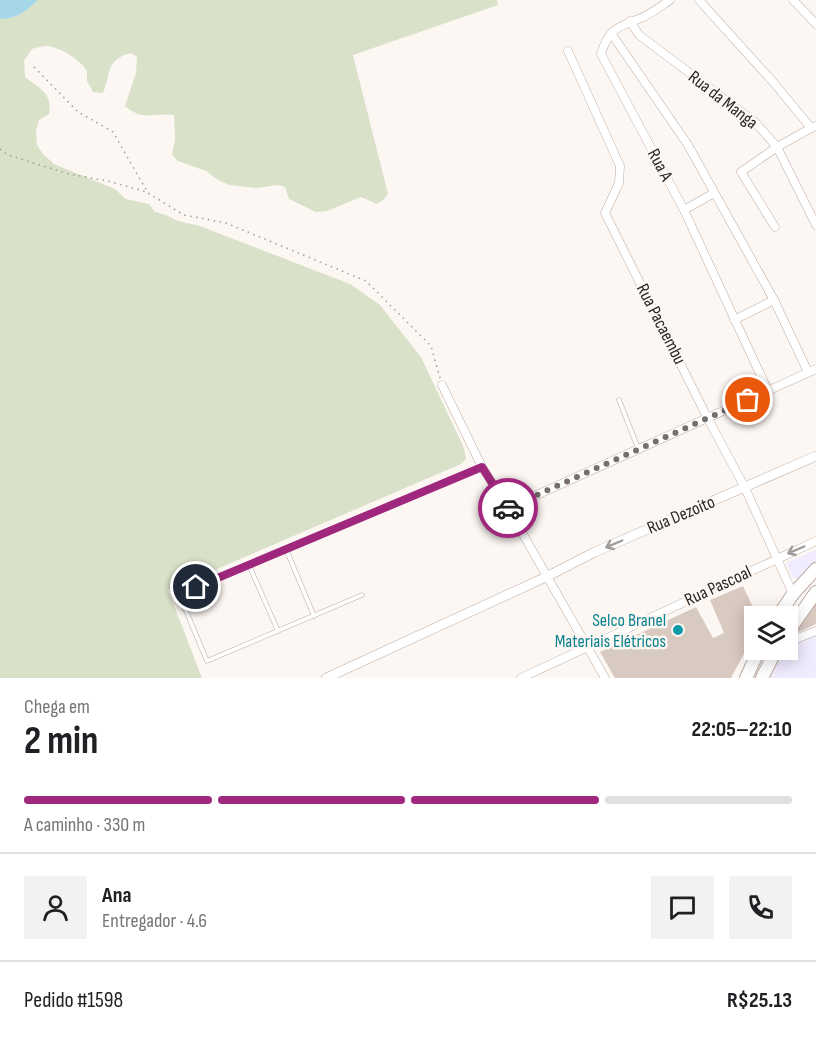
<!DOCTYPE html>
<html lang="pt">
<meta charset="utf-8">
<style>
body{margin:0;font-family:"Sofia Sans Condensed",sans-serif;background:#f2f2f2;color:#202124;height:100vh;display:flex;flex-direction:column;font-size:22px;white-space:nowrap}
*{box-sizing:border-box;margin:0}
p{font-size:20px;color:#757577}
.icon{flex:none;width:33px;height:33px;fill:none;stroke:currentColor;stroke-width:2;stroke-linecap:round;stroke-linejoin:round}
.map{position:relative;height:678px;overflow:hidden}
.side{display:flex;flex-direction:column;background:#fff;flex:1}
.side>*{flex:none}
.fabs{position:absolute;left:744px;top:606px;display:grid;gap:12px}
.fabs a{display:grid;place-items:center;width:54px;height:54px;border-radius:0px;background:#fff;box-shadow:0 3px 15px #0003;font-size:30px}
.pin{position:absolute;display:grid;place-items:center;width:51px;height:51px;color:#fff;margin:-26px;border:3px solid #fff;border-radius:50%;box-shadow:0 2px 6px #0007}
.courier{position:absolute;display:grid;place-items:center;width:60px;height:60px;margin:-30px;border:4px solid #9f277e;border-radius:50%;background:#fff;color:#222;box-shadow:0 2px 8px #0007}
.summary em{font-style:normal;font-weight:700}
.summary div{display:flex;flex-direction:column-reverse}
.summary{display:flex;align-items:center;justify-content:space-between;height:102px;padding:0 24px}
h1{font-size:39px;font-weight:700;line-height:45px}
.bar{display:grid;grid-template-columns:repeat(4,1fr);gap:9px 6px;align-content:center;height:72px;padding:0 24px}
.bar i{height:8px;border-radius:4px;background:#e0e0e0}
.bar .active{background:#9f277e}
.bar p{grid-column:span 4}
.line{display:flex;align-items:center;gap:15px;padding:0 24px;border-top:2px solid #e0e0e0}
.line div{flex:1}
.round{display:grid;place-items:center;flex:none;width:63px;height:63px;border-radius:0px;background:#f2f2f2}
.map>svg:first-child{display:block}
</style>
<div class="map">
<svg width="816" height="678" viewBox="0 0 816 678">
<rect width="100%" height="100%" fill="#fdf7f3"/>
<g fill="#f0ebfd">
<path d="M816,550V564L800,579L793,578L786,563Z"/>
<path d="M816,635V678H766L779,650H788V645Z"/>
</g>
<path fill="#d9e1c9" d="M38,0H497L498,5L353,55L388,194L383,200L377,204L361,197L327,211L316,212L289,199L285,187L278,185L256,188L229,185L218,180L206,171L178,161L172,155L175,140L174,115C153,112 143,122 125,106L136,73L137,57L131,53C105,60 112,72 103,93L93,92L87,81V71C79,59 61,47 46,46C42,46 36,48 32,49L24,61L25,77C39,88 53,93 49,114L39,120L36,131L37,145L43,154L54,164L115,189L126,199L149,204L155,212L166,215L178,221L200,226L350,284L380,305L421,357L464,448L466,459L461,464L168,590L202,678H0V19C16,19 27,11 38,0Z"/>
<path fill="#a6d7e9" d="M0,0H38C27,11 16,19 0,19Z"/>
<g fill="#d8c9c1">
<path d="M743,586L757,616H754V635L731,678H615L600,652L696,607L713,638L724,633L710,600Z"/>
<path d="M816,599V624L793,635Z"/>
</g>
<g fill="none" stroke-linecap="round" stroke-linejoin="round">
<defs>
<g id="service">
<path d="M619,400L638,448"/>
<path d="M286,549L314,616"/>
<path d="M249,565L278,631"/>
<path d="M362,595L207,661L179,594L481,467"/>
</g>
<g id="minor">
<path d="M670,0C661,6 651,14 641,18C618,27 609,28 601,54L684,210L768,391"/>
<path d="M699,0L774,83L811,128"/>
<path d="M793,0L816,24"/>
<path d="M630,21L639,35L755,122L777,147L816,225"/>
<path d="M611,33L688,145L774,300L808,372"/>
<path d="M568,51L620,166L619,183L605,213L707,417L745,488L793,594"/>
<path d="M684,210L714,193"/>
<path d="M775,227L741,172L777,147L815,126"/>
<path d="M734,320L774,300"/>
<path d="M442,385L482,467L508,508L605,678"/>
<path d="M508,508L816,369"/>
<path d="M788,642L816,631"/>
<path d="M521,678L816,541"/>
</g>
<path id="tertiary" d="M326,678L546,577L595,552L816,456"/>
<g id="primary">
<path d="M778,616L793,594L816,569"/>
<path d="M788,632L816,592"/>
<path d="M746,678L759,650"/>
<path d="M762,678L776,650"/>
</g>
</defs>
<use href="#service" stroke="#baaba3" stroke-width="5"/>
<use href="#minor" stroke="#baaba3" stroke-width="9"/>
<use href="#tertiary" stroke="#baaba3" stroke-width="10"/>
<use href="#primary" stroke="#baaba3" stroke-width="14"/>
<g stroke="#a39d9a" stroke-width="1.5" stroke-dasharray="1.5 4.5" stroke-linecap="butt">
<path d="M34,67L78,112L113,132L148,193L184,215L226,223L366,281L431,346L440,378"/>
<path d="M0,149L8,155L69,174L108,181L147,192"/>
</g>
<use href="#service" stroke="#fff" stroke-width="4"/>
<use href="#minor" stroke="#fff" stroke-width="8"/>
<use href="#tertiary" stroke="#fff" stroke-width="9"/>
<use href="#primary" stroke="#fff" stroke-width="12"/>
</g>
<defs><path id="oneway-shaft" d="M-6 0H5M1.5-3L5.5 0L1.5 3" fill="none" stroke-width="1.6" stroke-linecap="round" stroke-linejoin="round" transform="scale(1.5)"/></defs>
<g stroke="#a09e9c">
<use href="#oneway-shaft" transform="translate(614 544) rotate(157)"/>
<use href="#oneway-shaft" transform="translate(796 550) rotate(157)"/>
</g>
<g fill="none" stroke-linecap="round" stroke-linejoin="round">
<path stroke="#75706c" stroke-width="6" stroke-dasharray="0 10.8" d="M508,508L748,400"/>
<path stroke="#9f277e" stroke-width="8" d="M196,587L482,467L508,508"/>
</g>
<circle fill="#0f9aa8" stroke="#fdf7f3" stroke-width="2" cx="678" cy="630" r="6"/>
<g text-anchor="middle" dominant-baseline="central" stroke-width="5" stroke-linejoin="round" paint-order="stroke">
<g font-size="18" fill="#2c2724" stroke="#fdf7f3">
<text transform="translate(723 100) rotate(38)">Rua da Manga</text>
<text transform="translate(660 165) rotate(62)">Rua A</text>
<text transform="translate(661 324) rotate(63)">Rua Pacaembu</text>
<text transform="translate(681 515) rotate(-23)">Rua Dezoito</text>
<text transform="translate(718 586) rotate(-25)">Rua Pascoal</text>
</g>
<g font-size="18" fill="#0d838f" stroke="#fdf7f3" text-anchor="end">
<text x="666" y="620">Selco Branel<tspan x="666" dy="21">Materiais Elétricos</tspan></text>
</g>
</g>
</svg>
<div class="fabs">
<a><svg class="icon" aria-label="layers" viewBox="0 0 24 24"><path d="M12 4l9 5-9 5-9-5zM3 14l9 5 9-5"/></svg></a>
</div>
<div class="pin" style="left:748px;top:400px;background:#ea580c"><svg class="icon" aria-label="bag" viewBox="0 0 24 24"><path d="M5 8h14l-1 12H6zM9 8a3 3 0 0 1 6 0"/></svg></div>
<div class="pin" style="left:196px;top:587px;background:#1f2937"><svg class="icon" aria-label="home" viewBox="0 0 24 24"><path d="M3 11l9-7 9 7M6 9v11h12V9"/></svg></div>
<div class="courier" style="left:508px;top:508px"><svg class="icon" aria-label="car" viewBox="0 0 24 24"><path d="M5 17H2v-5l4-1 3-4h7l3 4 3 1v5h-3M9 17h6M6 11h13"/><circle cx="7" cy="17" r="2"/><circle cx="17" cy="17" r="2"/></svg></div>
</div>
<section class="side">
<div class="summary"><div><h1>2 min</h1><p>Chega em</p></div><em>22:05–22:10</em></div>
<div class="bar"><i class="active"></i><i class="active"></i><i class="active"></i><i></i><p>A caminho · 330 m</p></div>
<div class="line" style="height:108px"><a class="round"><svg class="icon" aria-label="person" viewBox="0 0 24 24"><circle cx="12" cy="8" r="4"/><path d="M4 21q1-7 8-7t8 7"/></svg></a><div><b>Ana</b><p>Entregador · 4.6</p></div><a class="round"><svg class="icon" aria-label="chat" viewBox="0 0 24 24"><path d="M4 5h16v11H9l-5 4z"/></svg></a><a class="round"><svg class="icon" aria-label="phone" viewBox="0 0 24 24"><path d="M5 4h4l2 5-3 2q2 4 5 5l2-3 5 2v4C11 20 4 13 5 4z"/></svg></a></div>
<div class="line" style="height:78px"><div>Pedido #1598</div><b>R$25.13</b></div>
</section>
